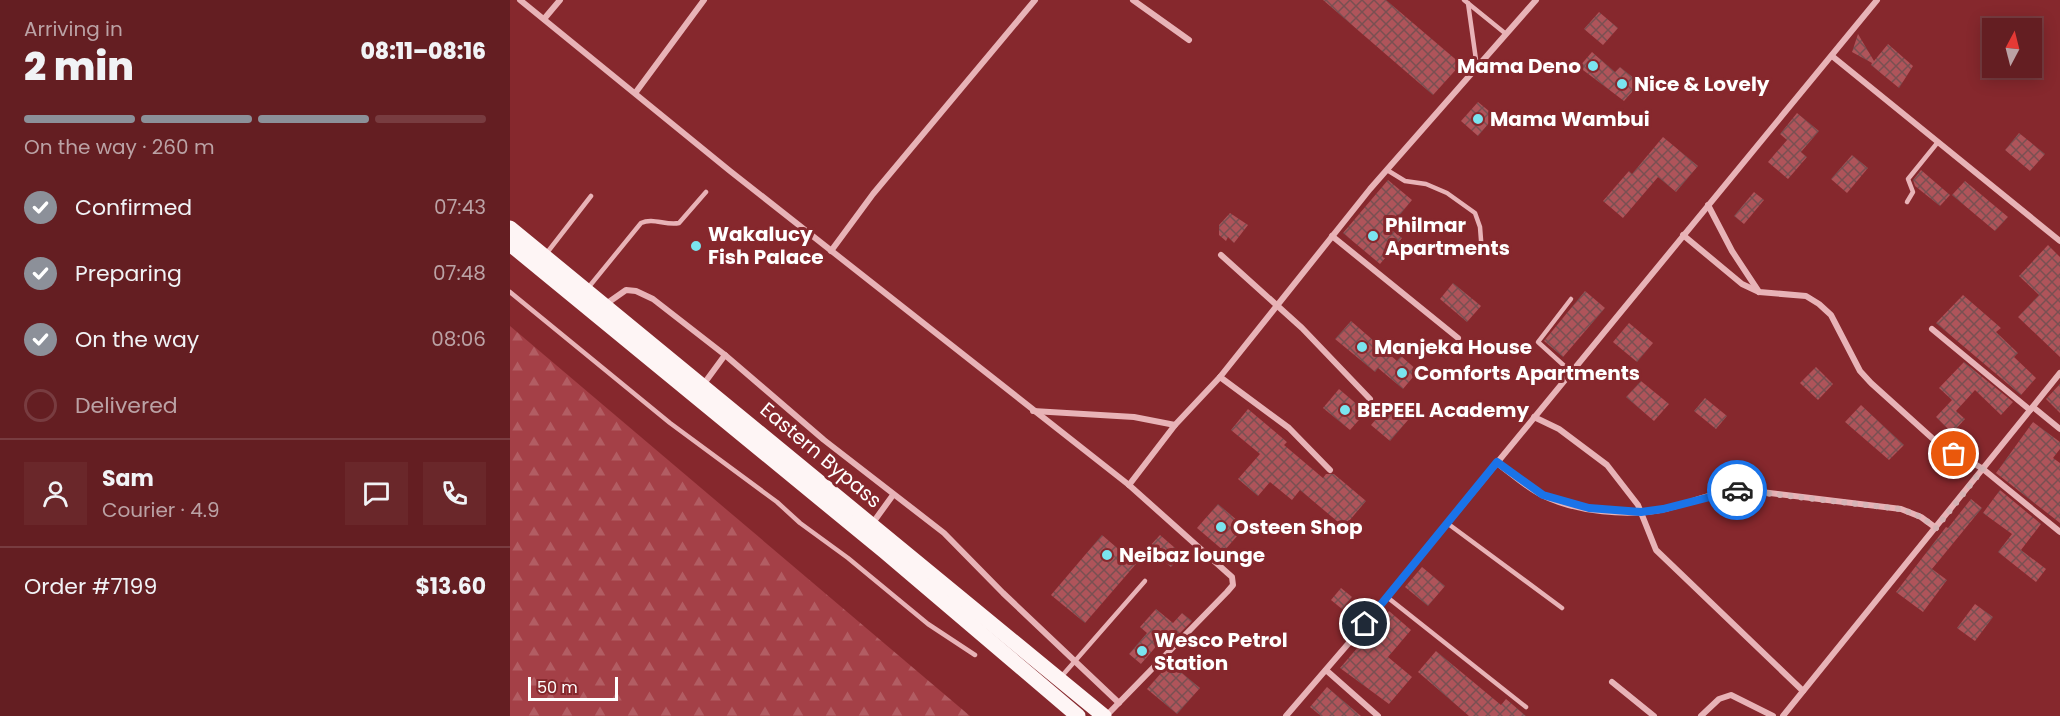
<!DOCTYPE html>
<meta charset="utf-8">
<style>
body{margin:0;font-family:Poppins,sans-serif;background:#6a272a;color:#f1f3f6;height:100vh;display:flex;flex-direction:column;font-size:22px;white-space:nowrap}
*{box-sizing:border-box;margin:0}
p{font-size:20px;color:#bba2a5}
.icon{flex:none;width:33px;height:33px;fill:none;stroke:currentColor;stroke-width:2;stroke-linecap:round;stroke-linejoin:round}
.map{position:relative;flex:1;overflow:hidden}
.sheet{display:flex;flex-direction:column;background:#641e22;width:510px}
.sheet>*{flex:none}
.needle{width:39px;rotate:7deg}
.controls{position:absolute;left:1472px;top:18px;display:grid;gap:12px}
.controls a{display:grid;place-items:center;width:60px;height:60px;border-radius:0px;background:#641e22;box-shadow:0 3px 15px #0003,0 0 0 2px #783c40;font-size:30px}
.scale{position:absolute;left:18px;bottom:15px;width:90px;box-sizing:border-box;padding-left:6px;border:3px solid #fff;border-top:0;font-size:16px;line-height:21px;white-space:nowrap;color:#fff;-webkit-text-stroke:4px #86282d;paint-order:stroke}
.pin{position:absolute;display:grid;place-items:center;width:51px;height:51px;color:#fff;margin:-26px;border:3px solid #fff;border-radius:50%;box-shadow:0 2px 6px #0007}
.courier{position:absolute;display:grid;place-items:center;width:60px;height:60px;margin:-30px;border:4px solid #1a73e8;border-radius:50%;background:#fff;color:#222;box-shadow:0 2px 8px #0007}
.headline em{font-style:normal;font-weight:800}
.headline div{display:flex;flex-direction:column-reverse}
.headline{display:flex;align-items:center;justify-content:space-between;height:102px;padding:0 24px}
h1{font-size:39px;font-weight:800;line-height:45px}
.bar{display:grid;grid-template-columns:repeat(4,1fr);gap:9px 6px;align-content:center;height:72px;padding:0 24px}
.bar i{height:8px;border-radius:4px;background:#783c40}
.bar .current{background:#8c9099}
.bar p{grid-column:span 4}
.line{display:flex;align-items:center;gap:15px;padding:0 24px;border-top:2px solid #783c40}
.line div{flex:1}
.round{display:grid;place-items:center;flex:none;width:63px;height:63px;border-radius:0px;background:#6a272a}
ol{padding:0 24px;list-style:none}
li{display:flex;align-items:center;gap:18px;height:66px}
li p{margin-inline-start:auto}
li .icon{padding:6px;border-radius:50%;background:#8c9099;color:#fff;stroke-width:4}
li:last-child{color:#bba2a5}
li i{width:33px;height:33px;border:3px solid #783c40;border-radius:50%}
main{display:flex;flex:1;min-height:0}
.map>svg:first-child{display:block}
</style>
<main>
<section class="sheet">
<div class="headline"><div><h1>2 min</h1><p>Arriving in</p></div><em>08:11–08:16</em></div>
<div class="bar"><i class="current"></i><i class="current"></i><i class="current"></i><i></i><p>On the way · 260 m</p></div>
<ol>
<li><svg class="icon" aria-label="check" viewBox="0 0 24 24"><path d="M5 12l5 5 9-10"/></svg>Confirmed<p>07:43</p></li>
<li><svg class="icon" aria-label="check" viewBox="0 0 24 24"><path d="M5 12l5 5 9-10"/></svg>Preparing<p>07:48</p></li>
<li><svg class="icon" aria-label="check" viewBox="0 0 24 24"><path d="M5 12l5 5 9-10"/></svg>On the way<p>08:06</p></li>
<li><i></i>Delivered</li>
</ol>
<div class="line" style="height:108px"><a class="round"><svg class="icon" aria-label="person" viewBox="0 0 24 24"><circle cx="12" cy="8" r="4"/><path d="M4 21q1-7 8-7t8 7"/></svg></a><div><b>Sam</b><p>Courier · 4.9</p></div><a class="round"><svg class="icon" aria-label="chat" viewBox="0 0 24 24"><path d="M4 5h16v11H9l-5 4z"/></svg></a><a class="round"><svg class="icon" aria-label="phone" viewBox="0 0 24 24"><path d="M5 4h4l2 5-3 2q2 4 5 5l2-3 5 2v4C11 20 4 13 5 4z"/></svg></a></div>
<div class="line" style="height:78px"><div>Order #7199</div><b>$13.60</b></div>
</section>
<div class="map">
<svg width="1550" height="716" viewBox="0 0 1550 716">
<defs>
<pattern id="forest-firs" width="22" height="20" patternUnits="userSpaceOnUse" patternTransform="scale(1.5)"><rect width="22" height="20" fill="#a44047"/><path d="M5 1l3.5 6h-7zM16 11l3.5 6h-7z" fill="#b25d63"/></pattern>
<pattern id="building-cross-hatch" width="8" height="8" patternUnits="userSpaceOnUse" patternTransform="scale(1.5)"><rect width="8" height="8" fill="#af545a"/><path d="M0 0l8 8M0 8l8-8" fill="none" stroke="#795052"/></pattern>
</defs>
<rect width="100%" height="100%" fill="#86282d"/>
<path fill="url(#forest-firs)" d="M0,326L460,716H0Z"/>
<g fill="url(#building-cross-hatch)">
<path d="M813,0H876L951,64L923,95Z"/>
<path d="M1089,12L1108,28L1093,45L1074,29Z"/>
<path d="M1348,34L1364,61L1378,44L1403,66L1389,88L1361,65L1362,63L1342,52Z"/>
<path d="M1082,52L1105,72L1110,67L1130,83L1114,101L1069,67Z"/>
<path d="M968,102L985,116L968,136L951,121Z"/>
<path d="M1287,113L1309,131L1291,152L1297,157L1278,179L1258,162L1277,140L1270,134Z"/>
<path d="M1509,133L1535,154L1520,171L1495,150Z"/>
<path d="M1153,137L1188,166L1166,192L1148,177L1113,218L1093,201L1119,171L1122,174Z"/>
<path d="M1342,155L1358,168L1337,193L1321,179Z"/>
<path d="M1411,170L1440,195L1430,206L1405,186L1403,180Z"/>
<path d="M878,180L902,200L879,228L892,238L870,264L833,233Z"/>
<path d="M1455,181L1498,217L1485,231L1442,195Z"/>
<path d="M1244,192L1254,200L1234,224L1224,216Z"/>
<path d="M720,213L738,225L724,243L718,237L716,241L709,235V225Z"/>
<path d="M1538,245L1550,257V357L1508,317L1529,295L1509,276Z"/>
<path d="M943,283L971,306L957,322L930,299Z"/>
<path d="M1075,291L1095,308L1053,357L1034,341Z"/>
<path d="M1453,295L1491,328L1486,332L1508,353L1504,357L1526,378L1511,395L1426,323Z"/>
<path d="M841,321L887,361L891,356L908,371L893,389L868,368L865,372L825,339Z"/>
<path d="M1119,323L1143,343L1127,362L1103,342Z"/>
<path d="M1454,362L1503,402L1491,415L1465,390L1446,411L1455,419L1442,433L1426,417L1442,400L1429,388Z"/>
<path d="M1306,367L1323,384L1308,400L1290,383Z"/>
<path d="M1131,381L1159,404L1144,421L1116,397Z"/>
<path d="M1550,384V413L1536,399Z"/>
<path d="M829,389L856,412L840,430L813,408Z"/>
<path d="M1195,398L1217,416L1206,429L1184,411Z"/>
<path d="M879,404L898,420L880,441L861,425Z"/>
<path d="M1351,405L1394,445L1379,460L1335,422Z"/>
<path d="M738,409L777,442L774,445L813,478L816,474H824L856,501L834,527L790,490L782,500L760,482L748,496L728,479L750,454L721,430Z"/>
<path d="M1523,422L1550,442V449L1543,458L1550,463V523L1486,473Z"/>
<path d="M1490,490L1531,524L1511,550L1536,569L1526,582L1488,552L1502,534L1473,513Z"/>
<path d="M1461,499L1472,508L1422,569L1437,580L1413,612L1386,592L1436,527L1438,528Z"/>
<path d="M708,504L735,527L714,551L687,528Z"/>
<path d="M592,535L626,564L575,623L541,595Z"/>
<path d="M650,535L672,554L661,567L638,548Z"/>
<path d="M912,567L935,586L918,606L895,587Z"/>
<path d="M831,588L842,597L832,609L821,600Z"/>
<path d="M1465,604L1483,617L1465,641L1447,628Z"/>
<path d="M646,609L663,623L672,613L682,621L655,648L649,643L631,664L619,654L637,633L630,627Z"/>
<path d="M879,611L901,630L878,657L902,677L879,704L830,668Z"/>
<path d="M926,651L991,705L996,699L1016,716H959L908,672Z"/>
<path d="M660,663L690,688L667,714L637,689Z"/>
<path d="M817,687L851,716H811L800,707Z"/>
</g>
<g fill="none" stroke-linecap="round" stroke-linejoin="round">
<g stroke="#e8b3b7" stroke-width="4.5">
<path d="M954,0L996,34"/>
<path d="M958,3L967,67"/>
<path d="M877,170L895,181L916,184L937,193L965,213L970,227L972,253"/>
<path d="M1397,202L1403,192L1398,179L1428,142"/>
<path d="M36,254L81,196"/>
<path d="M78,288L131,223C143,217 156,226 169,223L196,192"/>
<path d="M0,292L160,423L267,502L290,523L338,558L418,624L465,655"/>
<path d="M1061,299L1028,342L1061,372"/>
<path d="M937,523L1052,608"/>
<path d="M877,597L1016,707"/>
<path d="M551,677L635,581"/>
</g>
<g stroke="#e8b3b7" stroke-width="6">
<path d="M10,0L220,171L619,485L722,577L723,585L717,592L596,716"/>
<path d="M623,0L679,40"/>
<path d="M34,19L50,0"/>
<path d="M1322,56L1550,241"/>
<path d="M126,92L194,0"/>
<path d="M1198,205L1222,251L1249,292"/>
<path d="M1173,235L1232,284L1249,292L1296,296L1309,304L1321,315L1350,371L1361,383L1422,438L1473,469L1550,532"/>
<path d="M822,236L948,338"/>
<path d="M321,251L363,194L525,0"/>
<path d="M711,255L792,328L860,399"/>
<path d="M96,304L116,290L126,291L143,299L215,355L314,440L434,533L493,593L609,703"/>
<path d="M1422,329L1520,410"/>
<path d="M710,377L779,428L820,470"/>
<path d="M193,385L215,355"/>
<path d="M1523,407L1550,429"/>
<path d="M523,411L624,417L665,425"/>
<path d="M1024,417L1049,429L1097,465L1128,505L1146,550L1293,691"/>
<path d="M987,463C1002,474 1016,487 1032,495C1067,512 1117,517 1155,509C1181,503 1208,490 1235,490L1391,509L1411,517L1426,528"/>
<path d="M619,485L665,425L710,377L860,189L1026,0"/>
<path d="M362,524L383,495"/>
<path d="M816,670L868,716"/>
<path d="M1102,682L1144,716"/>
<path d="M776,716L844,637L1367,0"/>
<path d="M1191,716L1209,699L1221,695L1263,716"/>
<path d="M1273,716L1550,373"/>
</g>
<g stroke="#fef5f5" stroke-width="15">
<path d="M0,228L594,716"/>
<path d="M0,244L374,551L568,716"/>
</g>
</g>
<g fill="none" stroke-linecap="round" stroke-linejoin="round">
<path stroke="#d5b4b6" stroke-width="6" stroke-dasharray="0 10.8" d="M1227,490L1391,509L1411,517L1426,528L1473,469L1444,454"/>
<path stroke="#1a73e8" stroke-width="8" d="M855,624L987,462L1033,495L1079,508L1131,512L1153,509L1227,490"/>
</g>
<g fill="#7ae4ef" stroke="#86282d" stroke-width="2">
<circle cx="1083" cy="66" r="6"/>
<circle cx="1112" cy="84" r="6"/>
<circle cx="968" cy="119" r="6"/>
<circle cx="863" cy="236" r="6"/>
<circle cx="186" cy="246" r="6"/>
<circle cx="852" cy="347" r="6"/>
<circle cx="892" cy="373" r="6"/>
<circle cx="835" cy="410" r="6"/>
<circle cx="711" cy="527" r="6"/>
<circle cx="597" cy="555" r="6"/>
<circle cx="632" cy="651" r="6"/>
</g>
<g text-anchor="middle" dominant-baseline="central" stroke-width="6" stroke-linejoin="round" paint-order="stroke">
<g font-size="20" font-weight="bold" fill="#fff" stroke="#86282d" text-anchor="start">
<text x="1071" y="66" text-anchor="end">Mama Deno</text>
<text x="1124" y="84">Nice &amp; Lovely</text>
<text x="980" y="119">Mama Wambui</text>
<text x="875" y="225">Philmar<tspan x="875" dy="23">Apartments</tspan></text>
<text x="198" y="234">Wakalucy<tspan x="198" dy="23">Fish Palace</tspan></text>
<text x="864" y="347">Manjeka House</text>
<text x="904" y="373">Comforts Apartments</text>
<text x="847" y="410">BEPEEL Academy</text>
<text x="723" y="527">Osteen Shop</text>
<text x="609" y="555">Neibaz lounge</text>
<text x="644" y="640">Wesco Petrol<tspan x="644" dy="23">Station</tspan></text>
</g>
<g font-size="20" fill="#fff" stroke="#86282d">
<text transform="translate(311 455) rotate(40)">Eastern Bypass</text>
</g>
</g>
</svg>
<div class="controls">
<a><svg class="needle" viewBox="-14 -14 28 28"><path d="M0-13l5 13h-10z" fill="#e53935"/><path d="M0 13l5-13h-10z" fill="#bba2a5"/></svg></a>
</div>
<div class="scale">50 m</div>
<div class="pin" style="left:1444px;top:454px;background:#ea580c"><svg class="icon" aria-label="bag" viewBox="0 0 24 24"><path d="M5 8h14l-1 12H6zM9 8a3 3 0 0 1 6 0"/></svg></div>
<div class="pin" style="left:855px;top:624px;background:#1f2937"><svg class="icon" aria-label="home" viewBox="0 0 24 24"><path d="M3 11l9-7 9 7M6 9v11h12V9"/></svg></div>
<div class="courier" style="left:1227px;top:490px"><svg class="icon" aria-label="car" viewBox="0 0 24 24"><path d="M5 17H2v-5l4-1 3-4h7l3 4 3 1v5h-3M9 17h6M6 11h13"/><circle cx="7" cy="17" r="2"/><circle cx="17" cy="17" r="2"/></svg></div>
</div>
</main>
